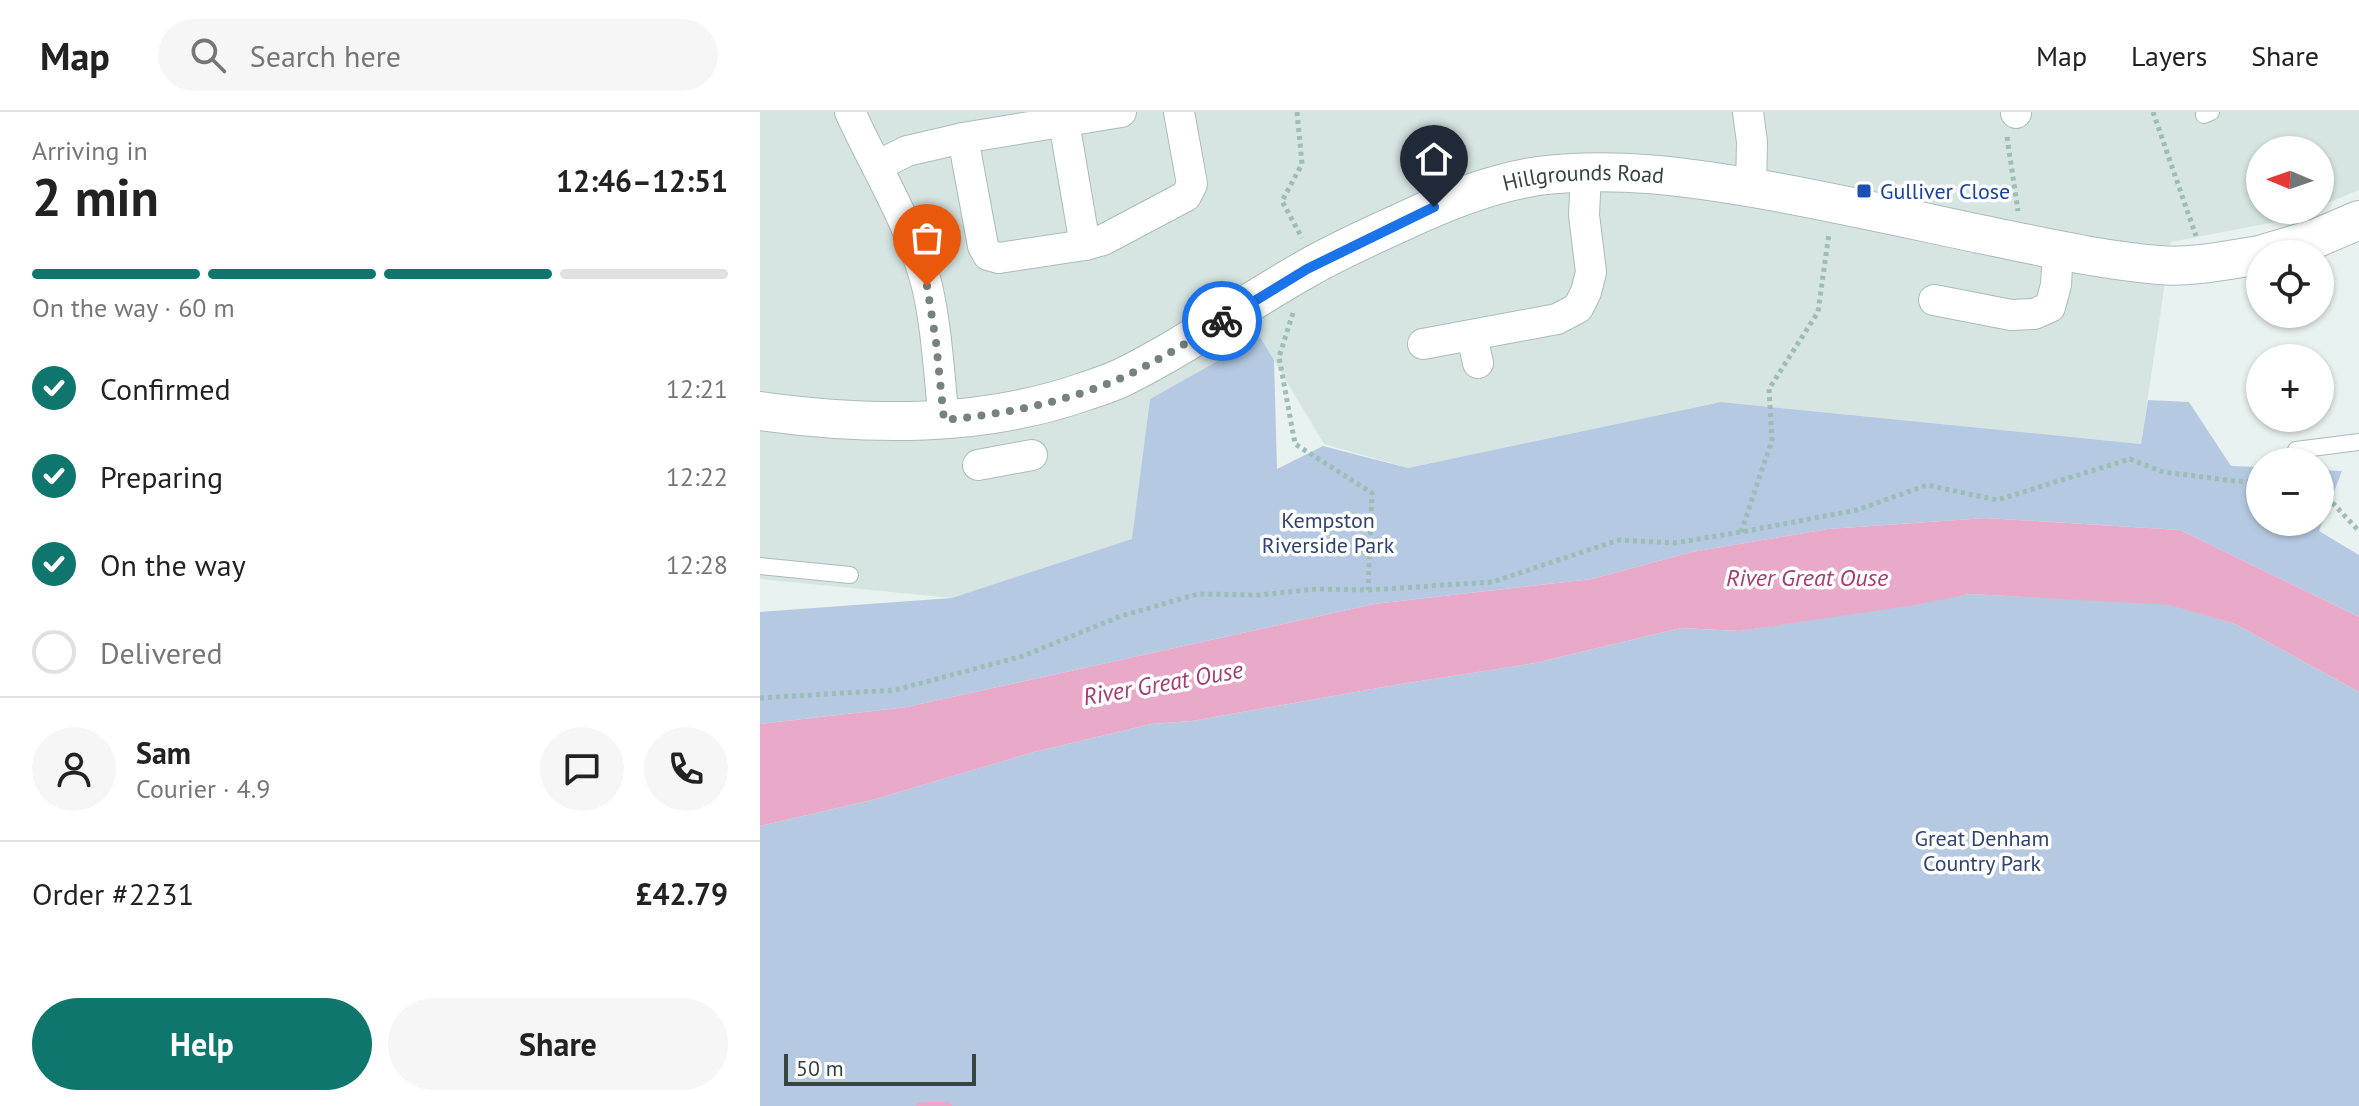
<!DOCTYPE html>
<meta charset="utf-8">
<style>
body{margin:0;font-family:"PT Sans",sans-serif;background:#f6f6f6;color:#222;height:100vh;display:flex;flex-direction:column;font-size:30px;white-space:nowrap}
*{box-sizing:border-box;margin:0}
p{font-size:26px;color:#767676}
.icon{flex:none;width:44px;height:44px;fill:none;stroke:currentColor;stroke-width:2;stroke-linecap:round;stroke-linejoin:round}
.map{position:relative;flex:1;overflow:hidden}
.side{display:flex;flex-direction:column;background:#fff;width:760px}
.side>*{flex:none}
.needle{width:52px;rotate:272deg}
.fabs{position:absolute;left:1486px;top:24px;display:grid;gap:16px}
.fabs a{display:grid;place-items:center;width:88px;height:88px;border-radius:50%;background:#fff;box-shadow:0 2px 6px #0004;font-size:40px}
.scale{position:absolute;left:24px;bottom:20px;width:192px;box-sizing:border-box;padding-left:8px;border:4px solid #374540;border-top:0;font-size:22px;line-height:28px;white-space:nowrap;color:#374540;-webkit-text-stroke:6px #fff;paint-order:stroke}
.pin{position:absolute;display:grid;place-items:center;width:68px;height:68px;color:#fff;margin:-82px -34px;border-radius:50% 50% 50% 0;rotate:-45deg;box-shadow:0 0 8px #0007}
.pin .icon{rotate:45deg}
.courier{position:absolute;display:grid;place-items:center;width:80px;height:80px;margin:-40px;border:6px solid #1a73e8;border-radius:50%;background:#fff;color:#222;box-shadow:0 2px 10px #0007}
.head em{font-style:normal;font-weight:700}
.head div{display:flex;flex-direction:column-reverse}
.head{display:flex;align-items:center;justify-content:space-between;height:136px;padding:0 32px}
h1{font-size:52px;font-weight:700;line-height:60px}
.bar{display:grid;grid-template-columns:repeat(4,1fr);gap:12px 8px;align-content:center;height:96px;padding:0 32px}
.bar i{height:10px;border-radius:6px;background:#e0e0e0}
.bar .current{background:#0f766e}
.bar p{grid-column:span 4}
.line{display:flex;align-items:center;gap:20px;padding:0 32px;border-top:2px solid #e0e0e0}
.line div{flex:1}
.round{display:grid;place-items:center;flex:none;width:84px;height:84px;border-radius:42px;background:#f6f6f6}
ol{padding:0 32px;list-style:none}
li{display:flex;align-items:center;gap:24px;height:88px}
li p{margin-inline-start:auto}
li .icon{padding:8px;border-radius:50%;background:#0f766e;color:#fff;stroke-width:4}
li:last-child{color:#767676}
li i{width:44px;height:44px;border:4px solid #e0e0e0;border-radius:50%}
.button{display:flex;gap:16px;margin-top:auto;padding:16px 32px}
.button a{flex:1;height:92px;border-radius:48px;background:#0f766e;color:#fff;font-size:32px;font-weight:700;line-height:92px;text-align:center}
.button a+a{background:#f6f6f6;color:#222}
header{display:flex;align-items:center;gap:48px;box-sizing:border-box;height:112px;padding:0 40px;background:#fff;border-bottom:2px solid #e0e0e0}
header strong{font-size:38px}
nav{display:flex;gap:44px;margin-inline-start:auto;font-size:28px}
.search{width:560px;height:72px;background:#f6f6f6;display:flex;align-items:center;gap:20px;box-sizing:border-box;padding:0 28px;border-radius:44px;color:#767676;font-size:30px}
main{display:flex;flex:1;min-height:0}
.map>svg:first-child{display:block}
</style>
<header>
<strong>Map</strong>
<div class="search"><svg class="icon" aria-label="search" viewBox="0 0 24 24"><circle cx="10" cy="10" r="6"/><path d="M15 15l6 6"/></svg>Search here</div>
<nav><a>Map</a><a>Layers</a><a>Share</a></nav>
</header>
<main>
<section class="side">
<div class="head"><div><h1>2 min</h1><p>Arriving in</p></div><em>12:46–12:51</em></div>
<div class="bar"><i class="current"></i><i class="current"></i><i class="current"></i><i></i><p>On the way · 60 m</p></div>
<ol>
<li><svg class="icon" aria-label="check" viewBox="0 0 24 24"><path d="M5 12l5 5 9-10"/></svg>Confirmed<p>12:21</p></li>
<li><svg class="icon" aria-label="check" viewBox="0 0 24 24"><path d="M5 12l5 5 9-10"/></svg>Preparing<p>12:22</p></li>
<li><svg class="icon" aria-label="check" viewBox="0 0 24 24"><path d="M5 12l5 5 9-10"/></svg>On the way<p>12:28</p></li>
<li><i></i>Delivered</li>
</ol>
<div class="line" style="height:144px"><a class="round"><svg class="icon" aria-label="person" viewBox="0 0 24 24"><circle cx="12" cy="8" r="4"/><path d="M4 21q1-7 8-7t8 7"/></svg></a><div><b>Sam</b><p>Courier · 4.9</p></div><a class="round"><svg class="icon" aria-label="chat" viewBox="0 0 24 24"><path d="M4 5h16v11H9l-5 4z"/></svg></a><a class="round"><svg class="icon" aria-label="phone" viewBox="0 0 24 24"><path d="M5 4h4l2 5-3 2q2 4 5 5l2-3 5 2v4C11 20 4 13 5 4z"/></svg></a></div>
<div class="line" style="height:104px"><div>Order #2231</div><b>£42.79</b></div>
<div class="button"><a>Help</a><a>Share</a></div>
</section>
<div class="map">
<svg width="1599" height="994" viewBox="0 0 1599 994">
<rect width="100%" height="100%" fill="#e8f2f0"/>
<path fill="#d6e5e2" d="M0,0H1599V78L1560,94V38H1500V98H1552L1530,107L1411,130L1381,332L961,290L648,356L564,332L500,225L390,287L373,427L192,486L0,467Z"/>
<g fill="#b5cae2">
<path d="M500,225L514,248L517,357L563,334L648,356L961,290L1381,332L1388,288L1429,290L1471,354L1500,355V410H1560V358L1582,359L1559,419L1599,443V505L1420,418L1226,406L1068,417L932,440L832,467L614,492L147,595L0,612V500L192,486L372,427L390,287Z"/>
<path d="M1210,482L1410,492L1475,512L1599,580V994H0V714L112,688L274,640L391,612L432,609L635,573L775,551L921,516L980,519Z"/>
</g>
<path fill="#e9aaca" d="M1226,406L1420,418L1599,505V580L1475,512L1410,493L1210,482L1155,493L980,519L921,516L775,551L635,573L432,609L391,612L274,640L112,688L0,714V612L147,595L614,492L832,467L932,440L1068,417Z"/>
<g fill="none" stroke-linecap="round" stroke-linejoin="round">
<path stroke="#e9aaca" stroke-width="8" d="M160,994H188"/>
<defs>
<g id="service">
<path d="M1444,3L1451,0"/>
<path d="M1536,338L1599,330"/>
<path d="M0,454L90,463"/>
</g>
<g id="minor">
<path d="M90,0C116,57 151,112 167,174C177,217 179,264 184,308"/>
<path d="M988,0L992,30L991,76"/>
<path d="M1256,0V1"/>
<path d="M304,10L325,133"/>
<path d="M203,26L223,134L228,143L239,146L325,133L343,128L426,84L432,72L419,0"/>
<path d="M117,54L147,39L203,26L361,0"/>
<path d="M1174,188L1251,203L1274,202L1290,195L1296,173L1298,138"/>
<path d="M712,224L718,251"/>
<path d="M663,232L797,207L818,196L826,180L831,160L824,103L826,61"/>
<path d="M218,353L272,343"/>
</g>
<g id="tertiary">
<path d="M1503,142L1557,126L1599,108"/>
<path id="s1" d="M0,299C109,314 221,316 326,279C338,275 351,271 363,265C426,234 484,192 546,157C577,139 611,124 644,109C686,89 732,71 778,64C855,54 929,65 1005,78C1077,91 1149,107 1220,122C1279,134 1339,148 1399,153C1432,156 1467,148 1500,143"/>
</g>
</defs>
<use href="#service" stroke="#abbcb8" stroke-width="18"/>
<use href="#minor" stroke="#abbcb8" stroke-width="32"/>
<use href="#tertiary" stroke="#abbcb8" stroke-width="40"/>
<g stroke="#9ebdb4" stroke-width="5" stroke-dasharray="4 4" stroke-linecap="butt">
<path d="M537,0L542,52L522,89L542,126"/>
<path d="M1393,0L1436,124"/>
<path d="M1247,25L1258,99"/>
<path d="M533,201L519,245L535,332L612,381L608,478"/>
<path d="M1560,381L1566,384L1599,419"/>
<path d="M981,420L1012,328L1009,277L1058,200L1069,121"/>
<path d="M0,586L135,578L263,544L361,504L438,482L500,483L556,477L608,478L732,470L859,428L914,431L981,420L1097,398L1167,373L1237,388L1370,347L1403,360L1474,369L1500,370"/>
</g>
<use href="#service" stroke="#fff" stroke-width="16"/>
<use href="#minor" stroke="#fff" stroke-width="30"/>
<use href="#tertiary" stroke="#fff" stroke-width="38"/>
</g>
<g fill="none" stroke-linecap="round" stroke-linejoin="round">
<path stroke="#75827e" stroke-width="8" stroke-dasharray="0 14.4" d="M167,174L176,230L184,308C244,302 303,291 359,267C391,253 432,228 462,209"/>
<path stroke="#1a73e8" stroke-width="10" d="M462,209L547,157L674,95"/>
</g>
<rect fill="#1a4fb4" stroke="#fff" stroke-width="3" x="1096" y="71" width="16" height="16" rx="4"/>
<g text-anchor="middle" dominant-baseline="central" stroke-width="7" stroke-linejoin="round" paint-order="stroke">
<g font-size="22" fill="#374540" stroke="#fff">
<text stroke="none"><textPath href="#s1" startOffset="878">Hillgrounds Road</textPath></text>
</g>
<g font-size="22" fill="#164399" stroke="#fff" text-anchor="start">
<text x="1120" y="79">Gulliver Close</text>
</g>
<g font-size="22" fill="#314370" stroke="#fff">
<text x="568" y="408">Kempston<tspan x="568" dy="25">Riverside Park</tspan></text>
<text x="1222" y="726">Great Denham<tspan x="1222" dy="25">Country Park</tspan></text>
</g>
<g font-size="24" font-style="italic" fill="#a53c70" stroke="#fff">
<text x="1047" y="465">River Great Ouse</text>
<text transform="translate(403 571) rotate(-10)">River Great Ouse</text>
</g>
</g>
</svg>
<div class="fabs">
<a><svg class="needle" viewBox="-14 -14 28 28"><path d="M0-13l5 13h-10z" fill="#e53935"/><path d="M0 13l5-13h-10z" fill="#767676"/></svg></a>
<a><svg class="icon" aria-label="locate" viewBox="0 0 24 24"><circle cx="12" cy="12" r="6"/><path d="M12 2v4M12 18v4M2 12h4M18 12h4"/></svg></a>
<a>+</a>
<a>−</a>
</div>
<div class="scale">50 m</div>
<div class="pin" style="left:167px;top:174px;background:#ea580c"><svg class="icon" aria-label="bag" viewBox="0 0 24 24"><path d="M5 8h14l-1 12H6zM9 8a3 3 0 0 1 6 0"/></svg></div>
<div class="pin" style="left:674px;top:95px;background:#1f2937"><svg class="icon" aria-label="home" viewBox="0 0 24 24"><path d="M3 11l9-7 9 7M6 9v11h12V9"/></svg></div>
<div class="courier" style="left:462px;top:209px"><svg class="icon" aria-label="bike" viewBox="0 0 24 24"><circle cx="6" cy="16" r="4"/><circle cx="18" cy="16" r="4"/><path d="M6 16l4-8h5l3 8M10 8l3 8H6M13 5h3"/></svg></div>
</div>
</main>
